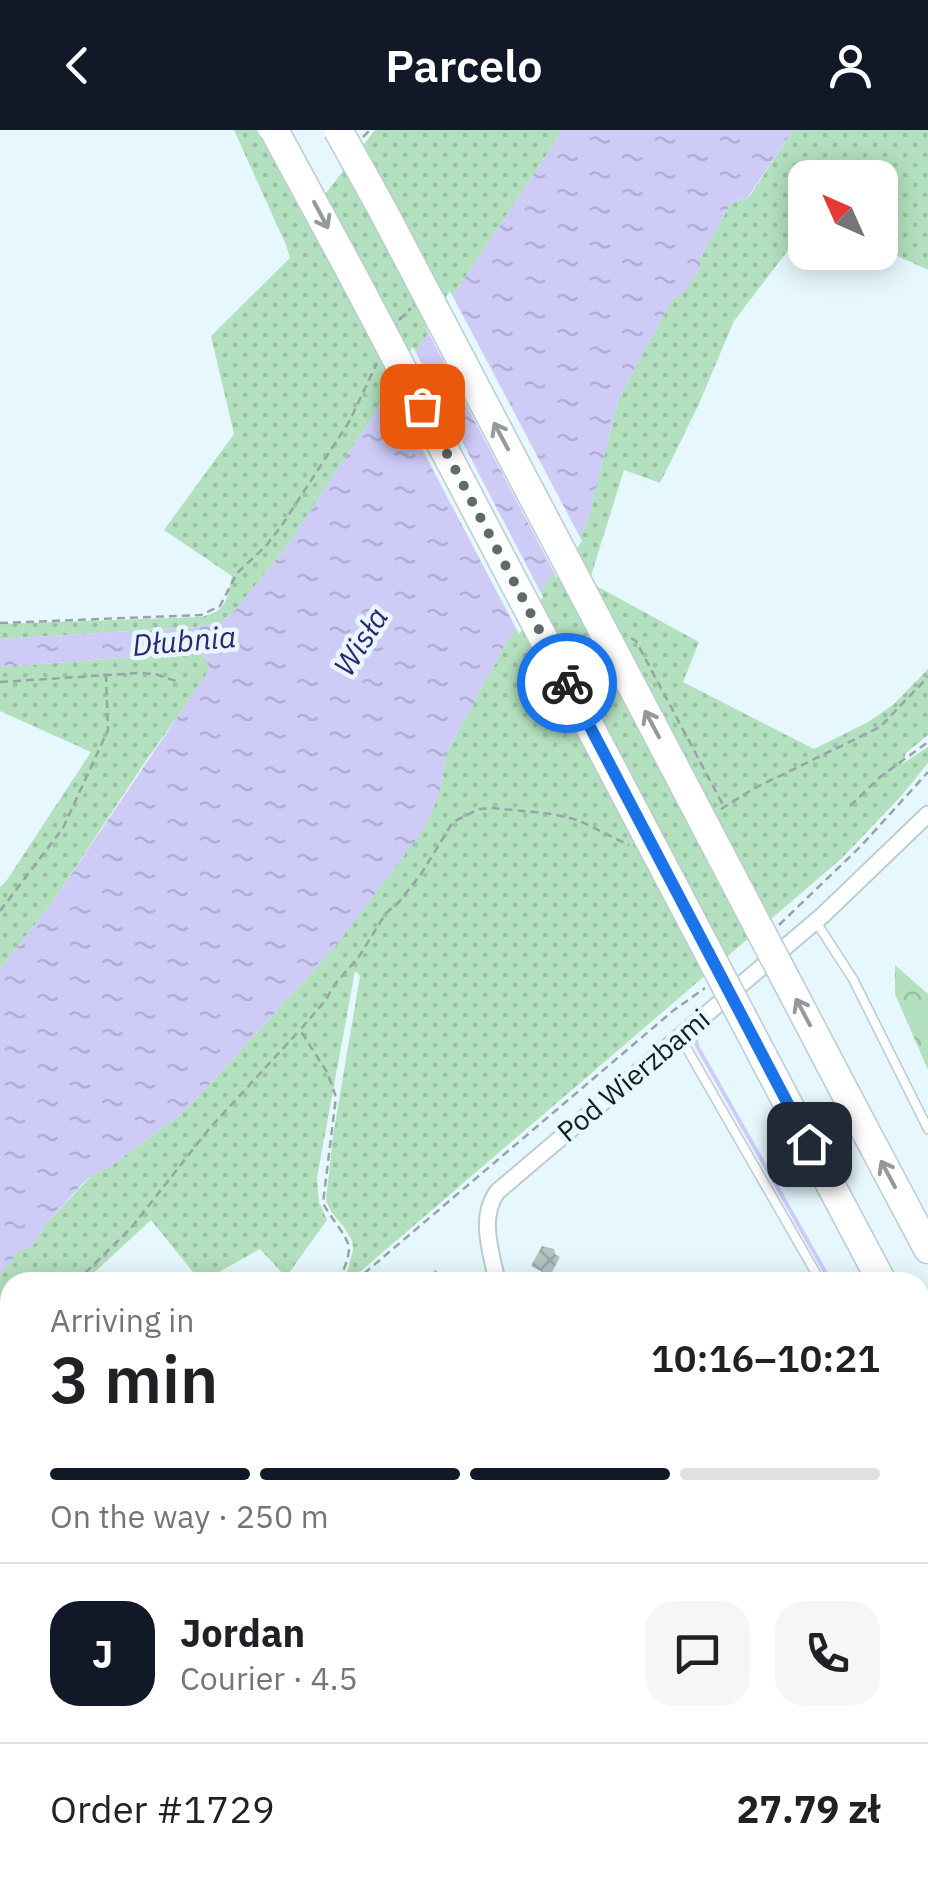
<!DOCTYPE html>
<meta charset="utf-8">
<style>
body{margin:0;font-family:"IBM Plex Sans",sans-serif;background:#f6f6f6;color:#202124;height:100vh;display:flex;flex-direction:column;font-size:38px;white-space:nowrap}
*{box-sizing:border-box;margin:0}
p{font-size:32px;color:#757577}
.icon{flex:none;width:55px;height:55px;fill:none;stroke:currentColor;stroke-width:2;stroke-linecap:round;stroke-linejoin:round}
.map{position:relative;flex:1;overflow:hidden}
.details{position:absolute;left:0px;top:1142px;width:930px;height:622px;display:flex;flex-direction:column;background:#fff;border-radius:30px 30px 0 0;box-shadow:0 5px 25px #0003}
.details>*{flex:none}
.needle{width:65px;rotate:315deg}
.fabs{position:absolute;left:788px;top:30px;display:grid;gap:20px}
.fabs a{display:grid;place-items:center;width:110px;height:110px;border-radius:20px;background:#fff;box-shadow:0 5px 25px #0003;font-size:50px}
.pin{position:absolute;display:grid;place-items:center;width:85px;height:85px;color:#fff;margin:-42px;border-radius:20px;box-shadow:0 5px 15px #0006}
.courier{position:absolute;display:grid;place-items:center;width:100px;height:100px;margin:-50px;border:8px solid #1a73e8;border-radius:50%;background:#fff;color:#222;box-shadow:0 2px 12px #0007}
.summary em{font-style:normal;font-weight:600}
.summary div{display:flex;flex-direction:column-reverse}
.summary{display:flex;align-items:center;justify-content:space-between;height:170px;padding:0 50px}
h1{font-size:65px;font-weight:600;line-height:75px}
.bar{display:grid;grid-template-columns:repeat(4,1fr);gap:15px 10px;align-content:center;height:120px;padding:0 50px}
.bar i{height:12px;border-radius:8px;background:#e0e0e0}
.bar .on{background:#111827}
.bar p{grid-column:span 4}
.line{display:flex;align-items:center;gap:25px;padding:0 50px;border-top:2px solid #e0e0e0}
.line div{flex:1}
.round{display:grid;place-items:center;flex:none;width:105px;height:105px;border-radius:30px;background:#f6f6f6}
header{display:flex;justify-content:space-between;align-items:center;height:130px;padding:0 50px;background:#111827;color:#fff;font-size:45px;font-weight:600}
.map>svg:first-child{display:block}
</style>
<header><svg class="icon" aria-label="back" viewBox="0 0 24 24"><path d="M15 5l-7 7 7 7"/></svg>Parcelo<svg class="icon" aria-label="person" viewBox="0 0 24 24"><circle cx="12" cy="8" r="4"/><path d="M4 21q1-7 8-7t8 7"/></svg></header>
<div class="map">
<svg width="928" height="1764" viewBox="0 0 928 1764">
<defs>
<pattern id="green-dots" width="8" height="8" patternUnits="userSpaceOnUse" patternTransform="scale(2.5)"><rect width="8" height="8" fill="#b3e0be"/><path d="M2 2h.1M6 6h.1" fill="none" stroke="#99c0a3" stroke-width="1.8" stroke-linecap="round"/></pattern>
<pattern id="forest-crowns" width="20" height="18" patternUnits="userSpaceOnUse" patternTransform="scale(2.5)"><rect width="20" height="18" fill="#b3e0be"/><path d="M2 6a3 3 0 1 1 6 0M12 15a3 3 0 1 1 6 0" fill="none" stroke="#99c0a3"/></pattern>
<pattern id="water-ripples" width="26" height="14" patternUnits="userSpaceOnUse" patternTransform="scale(2.5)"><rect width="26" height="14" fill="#ceccf7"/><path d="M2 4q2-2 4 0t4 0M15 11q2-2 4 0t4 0" fill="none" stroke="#b0afd3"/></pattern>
<pattern id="building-cross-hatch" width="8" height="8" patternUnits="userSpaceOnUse" patternTransform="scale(2.5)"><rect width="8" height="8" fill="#b1c4c1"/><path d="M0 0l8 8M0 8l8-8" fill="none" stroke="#98a8a5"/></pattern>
</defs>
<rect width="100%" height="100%" fill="#e6f8fe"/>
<g fill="url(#green-dots)">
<path d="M234,0H257L305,90L375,0H563L287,416L233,483L219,493L195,497L0,509V494L201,487C227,481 227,470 232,446L164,400L234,304L211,206L290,128L286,115Z"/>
<path d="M793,0H928V140L880,118V48H805V98L734,191L698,276L660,353L624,340L589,452L699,512L683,552L814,619L868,592L893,575L928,539V605L906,623L902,634L928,617V633L902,665L842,728L354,1147L347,1142L353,1120L352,1111L344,1097L332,1083L326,1071L333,1006L360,846L355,841L317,1048L319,1072L327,1090L286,1147L260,1119L201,1152L151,1090L84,1152H10V1216L0,1223V1145L16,1123L34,1114L45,1095L91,1046L111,1036L185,981L334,818L440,663L446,624L506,513L586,395L619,268L672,169L700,128L731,73L749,67Z"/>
<path d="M188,523L201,525L206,528L209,540L207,545L145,632L54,770L0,839V757L7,750L91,622L0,581V537Z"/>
<path d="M0,1346L10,1349V1416L0,1425Z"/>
<path d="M0,1532L10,1535V1755H62L59,1764H0Z"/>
<path d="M444,1755H586V1764H443Z"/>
</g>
<g fill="url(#forest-crowns)">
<path d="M895,835L928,864V940L895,864Z"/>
<path d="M925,1702L928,1703V1764H906L909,1755H920V1718Z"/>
</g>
<path fill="url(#water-ripples)" d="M563,0H793L748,67L731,73L700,128V139L683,164L672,169L619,268L586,396L506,513L446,624L440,663L424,699L334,818L185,981L111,1036L91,1046L83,1053L45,1095L34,1114L17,1123L0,1145V839L54,770L209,540L206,528L201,525L189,523L0,537V509L195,497L219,493L233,483L287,416Z"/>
<g fill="#e6f8fe">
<path d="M450,161L582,411L557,448L426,198Z"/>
<path d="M413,217L543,467L519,504L388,254Z"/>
</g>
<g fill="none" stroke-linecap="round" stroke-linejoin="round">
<g stroke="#ceccf7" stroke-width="4">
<path d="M697,901L695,905L697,916L831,1152"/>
<path d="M920,1310L928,1324"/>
</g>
</g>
<g fill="url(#building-cross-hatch)">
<path d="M542,1116L554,1119L555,1124L560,1127L550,1146L531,1136Z"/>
<path d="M436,1140L444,1152H418Z"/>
<path d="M357,1755H366L375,1759L373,1764H360L354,1762Z"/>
</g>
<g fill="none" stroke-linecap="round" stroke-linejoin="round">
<defs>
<g id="lane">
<path d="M816,792L853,849L928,999"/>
<path d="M679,905L821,1152"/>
<path d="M920,1327L928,1341"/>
</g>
<g id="street">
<path d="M497,1152C492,1123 478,1089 497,1062L823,785L928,684"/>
<path d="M689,1755L693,1764"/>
<path d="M207,1764L217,1755"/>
<path d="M438,1764L440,1755"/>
</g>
<g id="highway">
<path d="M848,968L928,1119"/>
<path d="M809,1014L882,1152"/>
<path d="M920,1225L928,1240"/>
</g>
</defs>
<use href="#lane" stroke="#baccd1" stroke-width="11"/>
<use href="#street" stroke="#baccd1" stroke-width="19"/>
<use href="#highway" stroke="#baccd1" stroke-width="31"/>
<g stroke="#96a4a8" stroke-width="2.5" stroke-dasharray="8 5" stroke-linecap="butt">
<path d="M363,7L370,0"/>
<path d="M399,190L411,178"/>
<path d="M0,493L201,485L220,476L237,443L266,416L282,395L349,292L377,233"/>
<path d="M631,508L636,511L723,675"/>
<path d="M568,513L585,509"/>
<path d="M0,552L139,543L155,544L179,552"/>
<path d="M850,676L880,647L928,612"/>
<path d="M721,679L753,659L880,597L928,547"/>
<path d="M0,781L63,698L108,600L106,545"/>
<path d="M779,795L861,716L928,642"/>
<path d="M76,1152L131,1098L209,999L299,901"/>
<path d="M340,1152C342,1141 349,1130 349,1118C348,1106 329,1086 323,1073L336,967L327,942L300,900L325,871L335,854L358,828L386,783L399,772L421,744L453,692L479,679L493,678L552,684L578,690L629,715"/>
<path d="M354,1152L674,880L705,858"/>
<path d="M0,1217L10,1209"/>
<path d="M0,1354L10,1355"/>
<path d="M0,1453L10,1445"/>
</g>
<use href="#lane" stroke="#fff" stroke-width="8"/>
<use href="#street" stroke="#fff" stroke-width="15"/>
<use href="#highway" stroke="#fff" stroke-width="28"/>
<defs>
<g id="highway-bridge">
<path d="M274,0L352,144L809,1014"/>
<path d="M338,0L381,77L848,968"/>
</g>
</defs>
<use href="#highway-bridge" stroke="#baccd1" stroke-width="31" stroke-linecap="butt"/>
<use href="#highway-bridge" stroke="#fff" stroke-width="28"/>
</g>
<defs><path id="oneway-shaft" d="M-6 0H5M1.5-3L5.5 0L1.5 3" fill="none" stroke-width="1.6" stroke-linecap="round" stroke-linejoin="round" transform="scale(2.5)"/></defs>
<g stroke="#96999a">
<use href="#oneway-shaft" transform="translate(321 85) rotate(62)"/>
<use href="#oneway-shaft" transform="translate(501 306) rotate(-118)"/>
<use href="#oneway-shaft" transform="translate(652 594) rotate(-118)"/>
<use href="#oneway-shaft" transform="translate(803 882) rotate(-118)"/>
<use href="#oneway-shaft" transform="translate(888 1044) rotate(-118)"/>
</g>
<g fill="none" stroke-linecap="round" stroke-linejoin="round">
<path stroke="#5f6a6d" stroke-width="10" stroke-dasharray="0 18" d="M422,276L567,553"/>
<path stroke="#1a73e8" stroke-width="12" d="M567,553L809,1014"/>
</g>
<g text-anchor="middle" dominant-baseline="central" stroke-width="9" stroke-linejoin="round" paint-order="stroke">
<g font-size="28" fill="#161d1f" stroke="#e6f8fe">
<text transform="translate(633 945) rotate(-40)">Pod Wierzbami</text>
</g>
<g font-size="30" font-style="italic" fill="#342272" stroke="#e6f8fe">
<text transform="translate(184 510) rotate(-5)">Dłubnia</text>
<text transform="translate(360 511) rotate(-58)">Wisła</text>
</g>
</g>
</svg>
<div class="fabs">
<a><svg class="needle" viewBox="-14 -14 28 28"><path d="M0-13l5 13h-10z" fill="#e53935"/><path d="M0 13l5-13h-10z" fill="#757577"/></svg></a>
</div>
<div class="pin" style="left:422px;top:276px;background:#ea580c"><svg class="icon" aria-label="bag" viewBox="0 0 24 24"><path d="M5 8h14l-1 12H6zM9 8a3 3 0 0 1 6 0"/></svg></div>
<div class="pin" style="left:809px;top:1014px;background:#1f2937"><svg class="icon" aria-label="home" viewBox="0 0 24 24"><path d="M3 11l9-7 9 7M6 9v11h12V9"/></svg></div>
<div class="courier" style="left:567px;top:553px"><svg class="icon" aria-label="bike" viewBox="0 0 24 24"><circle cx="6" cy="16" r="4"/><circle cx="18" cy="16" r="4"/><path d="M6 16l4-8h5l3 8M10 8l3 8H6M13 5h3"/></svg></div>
<section class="details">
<div class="summary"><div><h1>3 min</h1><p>Arriving in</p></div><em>10:16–10:21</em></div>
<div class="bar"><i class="on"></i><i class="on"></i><i class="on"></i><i></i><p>On the way · 250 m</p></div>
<div class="line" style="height:180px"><b class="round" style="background:#111827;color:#fff">J</b><div><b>Jordan</b><p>Courier · 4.5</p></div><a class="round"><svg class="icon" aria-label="chat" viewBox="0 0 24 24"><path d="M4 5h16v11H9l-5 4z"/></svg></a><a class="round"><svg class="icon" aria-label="phone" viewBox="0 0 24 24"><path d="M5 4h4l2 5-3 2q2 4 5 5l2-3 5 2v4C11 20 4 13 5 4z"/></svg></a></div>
<div class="line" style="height:130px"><div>Order #1729</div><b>27.79 zł</b></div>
</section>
</div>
